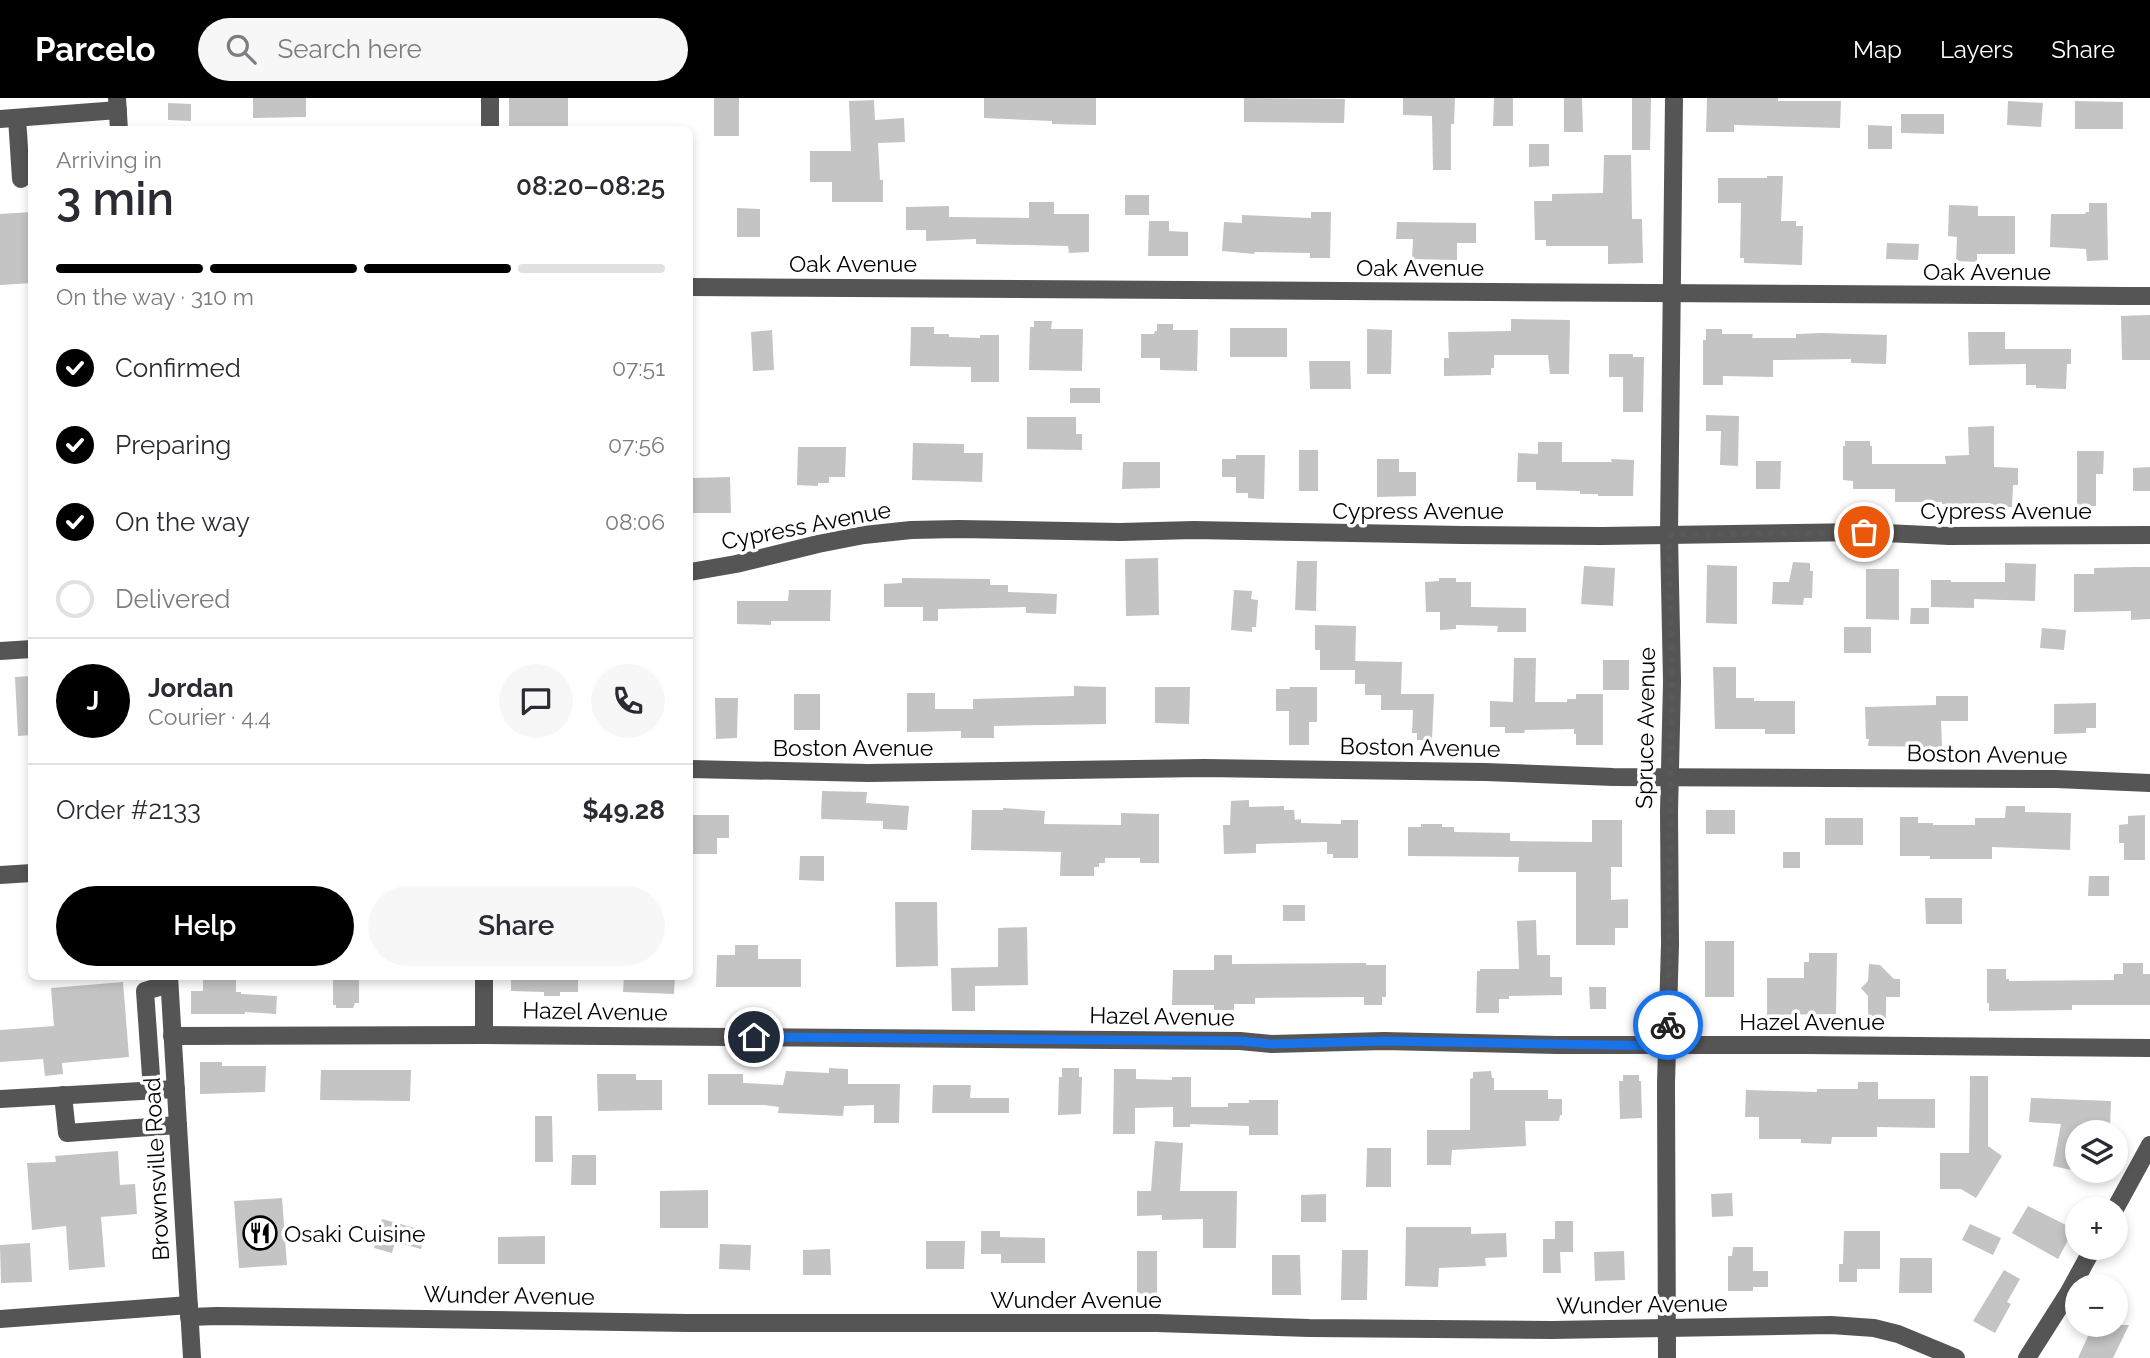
<!DOCTYPE html>
<meta charset="utf-8">
<style>
body{margin:0;font-family:Raleway,sans-serif;background:#f7f7f7;color:#2b2b33;height:100vh;display:flex;flex-direction:column;font-size:26px;white-space:nowrap}
*{box-sizing:border-box;margin:0}
p{font-size:23px;color:#7c7c81}
.icon{flex:none;width:38px;height:38px;fill:none;stroke:currentColor;stroke-width:2;stroke-linecap:round;stroke-linejoin:round}
.map{position:relative;flex:1;overflow:hidden}
.panel{position:absolute;left:28px;top:28px;width:665px;height:854px;display:flex;flex-direction:column;background:#fff;border-radius:10px;box-shadow:0 4px 10px #0003}
.panel>*{flex:none}
.tools{position:absolute;left:2065px;top:1022px;display:grid;gap:14px}
.tools a{display:grid;place-items:center;width:63px;height:63px;border-radius:50%;background:#fff;box-shadow:0 4px 10px #0003;font-size:35px}
.pin{position:absolute;display:grid;place-items:center;width:60px;height:60px;color:#fff;margin:-30px;border:4px solid #fff;border-radius:50%;box-shadow:0 2px 7px #0007}
.courier{position:absolute;display:grid;place-items:center;width:70px;height:70px;margin:-35px;border:5px solid #1a73e8;border-radius:50%;background:#fff;color:#222;box-shadow:0 2px 9px #0007}
.overview em{font-style:normal;font-weight:600}
.overview div{display:flex;flex-direction:column-reverse}
.overview{display:flex;align-items:center;justify-content:space-between;height:119px;padding:0 28px}
h1{font-size:46px;font-weight:600;line-height:52px}
.bar{display:grid;grid-template-columns:repeat(4,1fr);gap:10px 7px;align-content:center;height:84px;padding:0 28px}
.bar i{height:9px;border-radius:5px;background:#e1e1e2}
.bar .active{background:#000}
.bar p{grid-column:span 4}
.line{display:flex;align-items:center;gap:18px;padding:0 28px;border-top:2px solid #e1e1e2}
.line div{flex:1}
.round{display:grid;place-items:center;flex:none;width:74px;height:74px;border-radius:37px;background:#f7f7f7}
ol{padding:0 28px;list-style:none}
li{display:flex;align-items:center;gap:21px;height:77px}
li p{margin-inline-start:auto}
li .icon{padding:7px;border-radius:50%;background:#000;color:#fff;stroke-width:4}
li:last-child{color:#7c7c81}
li i{width:38px;height:38px;border:4px solid #e1e1e2;border-radius:50%}
.action{display:flex;gap:14px;margin-top:auto;padding:14px 28px}
.action a{flex:1;height:80px;border-radius:42px;background:#000;color:#fff;font-size:28px;font-weight:600;line-height:80px;text-align:center}
.action a+a{background:#f7f7f7;color:#2b2b33}
header{display:flex;align-items:center;gap:42px;box-sizing:border-box;height:98px;padding:0 35px;background:#000;color:#fff}
header strong{font-size:33px}
nav{display:flex;gap:38px;margin-inline-start:auto;font-size:24px}
.search{width:490px;height:63px;background:#f7f7f7;display:flex;align-items:center;gap:18px;box-sizing:border-box;padding:0 24px;border-radius:38px;color:#7c7c81;font-size:26px}
.map>svg:first-child{display:block}
</style>
<header>
<strong>Parcelo</strong>
<div class="search"><svg class="icon" aria-label="search" viewBox="0 0 24 24"><circle cx="10" cy="10" r="6"/><path d="M15 15l6 6"/></svg>Search here</div>
<nav><a>Map</a><a>Layers</a><a>Share</a></nav>
</header>
<div class="map">
<svg width="2150" height="1260" viewBox="0 0 2150 1260">
<rect width="100%" height="100%" fill="#fff"/>
<g fill="#c4c4c4">
<path d="M253,0H306V19L253,20Z"/>
<path d="M509,0H568V32H546V28L509,29Z"/>
<rect x="714" y="0" width="25" height="38"/>
<path d="M984,0H1096V27L1052,26V23L984,20Z"/>
<path d="M1244,0L1345,1L1344,25L1244,24Z"/>
<path d="M1403,0H1455L1454,26H1451V72H1433L1432,18L1403,17Z"/>
<path d="M1494,0H1513V28H1493Z"/>
<path d="M1564,0H1582L1583,34H1564Z"/>
<path d="M1632,0H1651L1650,52H1632Z"/>
<path d="M1707,0H1778V3H1841L1840,30L1734,27V34H1706Z"/>
<path d="M874,2L875,22L904,20L905,44L878,45L880,82H883V104H832V84H810V53H851L849,3Z"/>
<path d="M2008,3L2043,5L2041,29L2007,27Z"/>
<path d="M2075,3L2123,4V31H2075Z"/>
<path d="M168,5L191,6V23L168,22Z"/>
<path d="M1901,16H1944V36L1901,35Z"/>
<path d="M1868,27L1892,28V51H1868Z"/>
<path d="M1529,46H1549V68L1529,69Z"/>
<path d="M1604,57H1631L1632,121H1642L1643,165L1608,166V148H1546V142H1535L1534,103H1552V96L1603,95Z"/>
<path d="M1767,78H1783L1781,123H1796V128H1803L1802,167L1744,165V160H1740L1741,105H1718V80H1767Z"/>
<rect x="1125" y="97" width="24" height="20"/>
<path d="M1029,104H1054V116H1089V154L1069,155L1068,148L976,146V141L926,143V132H906V109L949,108V119L1029,120Z"/>
<path d="M2089,105H2107L2108,162L2087,163L2086,151L2050,149L2051,116H2086L2085,114H2089Z"/>
<path d="M1949,107L1978,108V118H2015V156H1977V164L1956,163L1957,139L1948,138Z"/>
<path d="M737,110L760,111V139H737Z"/>
<path d="M32,114V185L0,187V116Z"/>
<path d="M1311,114H1331L1330,160H1310V155L1255,154L1254,156L1222,153L1224,124L1242,125V117L1311,120Z"/>
<path d="M1149,123H1169V133L1188,134V158H1148Z"/>
<path d="M1397,124L1476,125V145H1457V162L1412,161L1413,141H1396Z"/>
<path d="M1887,145L1919,146L1918,162L1886,161Z"/>
<path d="M2150,217V262H2122L2121,218Z"/>
<path d="M1511,221L1570,222L1569,276H1550L1548,257H1494V270H1491V277L1444,278V260H1449L1448,234L1511,233Z"/>
<path d="M1034,223H1052L1051,231H1083L1082,273L1029,272L1030,229H1034Z"/>
<path d="M1157,226H1173V232H1198L1197,273L1160,272V260H1141V236H1154L1155,233H1157Z"/>
<path d="M911,229H934V236H949V239L980,240V237H999V284H971V269L910,268Z"/>
<rect x="1230" y="230" width="57" height="29"/>
<path d="M1367,231L1392,232L1391,276H1367Z"/>
<path d="M1706,231H1722V236H1753L1752,240H1796V236L1822,235L1887,237L1886,266L1851,265V261L1773,262V279L1723,278V287H1703V242H1706Z"/>
<path d="M772,232L774,272L753,273L751,234Z"/>
<path d="M1968,234H2005V251H2071V266H2067L2066,291L2036,290V287H2026V266L1969,267Z"/>
<path d="M1609,256H1633V259H1644L1643,314H1623V279H1609Z"/>
<path d="M1309,263H1350L1351,291H1310Z"/>
<rect x="1070" y="290" width="30" height="15"/>
<path d="M1706,317L1739,318L1738,368L1720,367L1721,333H1706Z"/>
<path d="M1027,319H1076V336H1082V352L1027,351Z"/>
<path d="M1994,328V369L2018,370V387H2013L2012,409H1990V405L1942,406V404H1895V391H1853V383L1843,382V348H1845V343H1870V348H1872V366H1946L1945,358L1969,357L1968,329Z"/>
<path d="M1538,344H1562V364H1612L1611,361L1634,362L1633,398H1598V396H1580V393L1536,392V384H1517L1518,355L1538,356Z"/>
<path d="M913,345L964,346V355H983L982,384L912,382Z"/>
<path d="M798,349H846L845,379H829V385H818V388L797,387Z"/>
<rect x="1299" y="352" width="19" height="41"/>
<path d="M2077,353H2104L2103,376H2096V408H2077Z"/>
<path d="M1236,357H1265L1264,401L1248,400V395H1236V379H1222V361H1236Z"/>
<path d="M1377,361H1399V374H1416V398L1377,399Z"/>
<path d="M1756,363H1781L1780,391H1756Z"/>
<path d="M1123,364H1160V390L1122,391Z"/>
<path d="M2150,369V393H2133V370Z"/>
<path d="M730,379L731,415H692V380Z"/>
<path d="M1158,460L1159,517L1126,518L1125,461Z"/>
<path d="M1297,463H1317L1316,513L1295,512Z"/>
<path d="M1793,464L1810,465V473H1813L1812,500H1804L1803,507L1772,506L1773,484H1789Z"/>
<path d="M2005,465L2036,466L2035,503L1974,501V510L1931,509V482H1951V484H2005Z"/>
<path d="M1707,467L1737,468V526L1706,525Z"/>
<path d="M1584,468L1615,470L1613,508L1581,506Z"/>
<path d="M2134,469H2150V521L2131,522V513L2074,514V476H2094V470Z"/>
<path d="M1866,471H1899V522L1866,521Z"/>
<path d="M902,480L990,481V487H1008V494L1057,496L1056,516L1026,515V509L938,511V523H923V509H884V486L902,485Z"/>
<path d="M1439,480H1456V484H1471V509L1526,510V534H1497L1498,528L1456,527V531L1440,532V514H1426L1425,484L1439,483Z"/>
<path d="M789,492H831L830,523H771V527L737,526V503H788Z"/>
<path d="M1234,492L1252,493L1251,501L1258,502L1256,529H1252V534L1231,532Z"/>
<path d="M1911,510H1929V526H1910Z"/>
<path d="M1315,527L1356,528L1355,572H1320V552H1315Z"/>
<rect x="1844" y="529" width="27" height="26"/>
<path d="M2042,530L2066,532L2064,552L2040,550Z"/>
<path d="M1514,560H1536L1535,604H1567V601H1576V596H1603V647H1576V636H1574V631L1525,632L1524,635H1505V629H1490V603L1513,604Z"/>
<rect x="1603" y="562" width="26" height="30"/>
<path d="M1355,563L1402,564L1401,596H1434L1432,642H1417V635H1412L1413,612H1381V597H1365V586H1355Z"/>
<path d="M1713,569H1736V600H1754V603H1795V636H1765V631H1715Z"/>
<path d="M32,578V637L18,638L15,579Z"/>
<path d="M1074,588L1106,589V626L994,628V640H961V633L907,634V595H935V611H973V601L1074,598Z"/>
<path d="M1155,589H1190L1189,626L1155,625Z"/>
<path d="M1290,589H1317V624H1309V647H1289V613H1276V591H1290Z"/>
<rect x="794" y="596" width="26" height="36"/>
<path d="M1936,598H1968V623H1941L1942,649L1868,648L1869,641H1866L1865,609L1936,607Z"/>
<path d="M715,600H738L737,640L716,641Z"/>
<path d="M2096,605V630H2086V635L2054,636V606Z"/>
<path d="M822,693L867,694L866,705L909,708L907,732L883,731V723L821,721Z"/>
<path d="M1249,702V709L1284,708V712H1294L1295,722L1301,721V725L1341,726V722H1358V760H1333V756H1327V744L1256,746V755L1224,756L1223,727H1230L1231,703Z"/>
<path d="M2006,708H2025V714L2071,715L2070,752L1992,749V761H1930V758H1900V719H1918V725H1933V727H1975V720H2005Z"/>
<path d="M1003,710L1045,713L1044,726L1121,727V715L1159,716V765H1140V760H1105V765H1099V769H1094V778H1060L1061,754L971,752L972,712H1003Z"/>
<rect x="1706" y="712" width="29" height="24"/>
<path d="M691,717H729V740H717V756H692V750H690Z"/>
<path d="M2145,717V762H2124V745H2119V727L2128,726V718Z"/>
<rect x="1825" y="720" width="38" height="27"/>
<path d="M1592,722H1622V769H1611V802L1628,801V830H1615V847H1576V774H1518L1519,759L1408,758V729H1421V726H1442V729H1454V734L1510,735V743L1592,744Z"/>
<rect x="1783" y="754" width="17" height="16"/>
<path d="M800,758H824V783L799,782Z"/>
<path d="M2089,778H2109V798H2088Z"/>
<path d="M1925,800H1962V826H1926Z"/>
<path d="M895,804H937L938,868L896,869Z"/>
<rect x="1283" y="807" width="22" height="16"/>
<path d="M1536,822L1537,857H1550V879H1562V897L1509,898V901H1499V915H1476L1477,873H1480V871H1519L1517,823Z"/>
<path d="M1027,829L1028,887L975,888V913H952L951,870L998,869V830Z"/>
<rect x="1705" y="843" width="29" height="56"/>
<path d="M735,847H758V861H801V889H716L717,857H735Z"/>
<path d="M1809,855H1837L1836,916L1767,917V880H1804V864H1809Z"/>
<path d="M1214,857H1232V866L1366,865V867H1386V899H1382V907H1364V899L1255,900V906H1234V912H1214V907H1172L1173,872H1214Z"/>
<path d="M2123,865H2143V876H2150V907H2072V912L1989,913V905H1987V871H2006V881H2009V883L2114,882V876H2123Z"/>
<path d="M1869,866L1880,867L1894,881H1900V899H1886V920H1868V898L1861,890L1868,883Z"/>
<path d="M203,878H236V894H241V896L277,898L276,916L245,914V916H191V893H203Z"/>
<path d="M333,878H359V905H355L353,910H336V907H333Z"/>
<path d="M511,878H578V894H560V898H544V894L511,893Z"/>
<path d="M624,878H675L674,896L623,894Z"/>
<path d="M123,884L129,959L62,965L63,976L45,978L43,961L0,964V932L54,928L51,890Z"/>
<path d="M1589,889H1606V911H1590Z"/>
<path d="M200,964H222V968H266L265,994L200,996Z"/>
<path d="M829,970L848,971V986H900L899,1025H874V1007L844,1008L843,1018L778,1015L779,1009L764,1007H708V976H743V985L783,987L786,973L829,975Z"/>
<path d="M1062,970H1079V979H1082L1081,1016L1058,1017L1059,979H1062Z"/>
<path d="M1114,971H1136V981L1172,982V979H1191V1009H1228V1005H1249V1002H1278V1037H1249V1028L1190,1026V1029H1173V1009L1135,1010V1036H1113Z"/>
<path d="M321,972H411L410,1003L320,1002Z"/>
<path d="M1491,973L1492,980H1494V992H1548V1001H1562V1017H1560L1559,1023H1525L1526,1048L1452,1052L1451,1067H1427V1032H1470V981L1473,980V974Z"/>
<path d="M597,976H636V982H662V1012L598,1013Z"/>
<path d="M1623,977H1639V983H1641L1642,1020L1620,1021L1619,983H1623Z"/>
<path d="M1970,978H1988V1048L2002,1058L1976,1100L1961,1091H1940V1055H1969Z"/>
<path d="M1858,984H1878V1001H1935V1030L1877,1029V1039H1832L1831,1046L1801,1045V1041H1759V1019H1745L1746,992L1817,994V991H1858Z"/>
<path d="M933,987H971L970,1000H1009V1015H932Z"/>
<path d="M2031,1000L2111,1003L2110,1030L2077,1028V1047L2071,1072L2053,1068L2061,1026L2029,1024Z"/>
<path d="M535,1018H552L553,1064H535Z"/>
<path d="M1155,1043L1183,1045L1180,1093H1237L1236,1150H1203V1121L1162,1122V1117L1137,1118V1093H1151Z"/>
<path d="M1367,1050H1391V1089H1366Z"/>
<path d="M118,1053L120,1087L135,1086L137,1116L101,1119L105,1169L69,1172L66,1128L32,1132L27,1065L56,1064L55,1058Z"/>
<path d="M572,1057H596V1087H571Z"/>
<path d="M708,1092V1130H660V1093Z"/>
<path d="M1732,1095L1733,1118L1712,1119L1711,1096Z"/>
<path d="M1326,1096V1124H1301V1097Z"/>
<path d="M282,1100L287,1167L239,1170L234,1103Z"/>
<path d="M2028,1108L2074,1131L2058,1161L2012,1135Z"/>
<path d="M382,1121L426,1133L421,1151L395,1144L392,1155L374,1150Z"/>
<path d="M1555,1123H1573V1154H1560L1561,1175H1543V1141H1555Z"/>
<path d="M1970,1126L2001,1140L1993,1157L1962,1142Z"/>
<path d="M1406,1129H1471V1136L1506,1135L1507,1159L1485,1160L1486,1168L1439,1170L1438,1189L1405,1188Z"/>
<path d="M981,1133H1000V1139L1045,1140V1165H1001V1156H981Z"/>
<path d="M1844,1133H1880V1171H1857V1184H1839V1166H1843Z"/>
<path d="M545,1138V1166H498V1139Z"/>
<path d="M926,1143H965L964,1171H926Z"/>
<path d="M30,1145L32,1184L1,1185L0,1147Z"/>
<path d="M720,1146L751,1147L750,1172L719,1171Z"/>
<path d="M1733,1149H1753V1173H1768V1189H1753V1193H1728V1158H1732Z"/>
<path d="M830,1151L831,1177H803V1152Z"/>
<path d="M1342,1152H1368L1367,1202H1341Z"/>
<rect x="1137" y="1153" width="20" height="43"/>
<path d="M1624,1153L1625,1182L1595,1183L1594,1154Z"/>
<path d="M1272,1157H1300L1301,1197H1272Z"/>
<path d="M1900,1160H1932V1195H1899Z"/>
<path d="M2004,1172L2020,1181L2007,1204L2011,1206L1995,1235L1973,1223Z"/>
<path d="M2093,1227H2129L2113,1260H2078Z"/>
</g>
<g fill="none" stroke-linecap="round" stroke-linejoin="round">
<g stroke="#555" stroke-width="18">
<path d="M117,0L119,32"/>
<path d="M490,0V32"/>
<path d="M17,20L21,81"/>
<path d="M0,21L118,12"/>
<path d="M690,189C1176,190 1663,196 2150,198"/>
<path d="M690,474L736,466L818,446L864,437L911,432L958,431L1120,434L1194,432L1462,437L1602,438L1864,434L1949,438L2150,437"/>
<path d="M0,553L32,551"/>
<path d="M690,671L868,675L1204,670L1485,674L1613,679L2056,681L2150,685"/>
<path d="M0,777L32,775"/>
<path d="M169,878L192,1260"/>
<path d="M484,937V878"/>
<path d="M172,938L484,937L1240,943L1272,946L1384,943L1557,947H1804L2150,950"/>
<path d="M152,992L145,893L169,886"/>
<path d="M63,997L67,1035L178,1027"/>
<path d="M0,1001L176,991"/>
<path d="M2115,1111L2150,1047"/>
<path d="M189,1219L217,1218L687,1225H1156L1309,1230L1552,1232L1831,1227L1874,1230L1898,1236L1956,1260"/>
<path d="M0,1221L189,1207"/>
<path d="M1667,1260L1666,985L1670,846L1669,714L1672,584L1669,437L1674,0"/>
<path d="M2027,1260L2069,1194L2093,1150"/>
</g>
</g>
<g fill="none" stroke-linecap="round" stroke-linejoin="round">
<path stroke="#595959" stroke-width="7" stroke-dasharray="0 12.6" d="M1668,927L1672,584L1669,437L1864,434"/>
<path stroke="#1a73e8" stroke-width="9" d="M754,939L1240,943L1272,946L1384,943L1667,948L1668,927"/>
</g>
<defs>
<symbol id="restaurant-ring" viewBox="-11 -11 22 22"><circle r="9.5" fill="#fff" stroke="#000" stroke-width="1.5"/><path d="M-5-6h1v4h1v-4h1v4h1v-4h1v5L-1.5 .5V6h-2V.5L-5-1ZM5-6V6H3V1.5H1.5Q1.5-4 5-6Z" fill="#000"/></symbol>
</defs>
<g fill-rule="evenodd">
<use href="#restaurant-ring" x="241" y="1116" width="38" height="38"/>
</g>
<g text-anchor="middle" dominant-baseline="central" stroke-width="7" stroke-linejoin="round" paint-order="stroke">
<g font-size="23" fill="#000" stroke="#fff">
<text x="853" y="165">Oak Avenue</text>
<text x="1420" y="169">Oak Avenue</text>
<text x="1987" y="173">Oak Avenue</text>
<text x="1418" y="412">Cypress Avenue</text>
<text x="2006" y="412">Cypress Avenue</text>
<text transform="translate(806 427) rotate(-11)">Cypress Avenue</text>
<text transform="translate(1645 630) rotate(-89)">Spruce Avenue</text>
<text x="853" y="649">Boston Avenue</text>
<text transform="translate(1420 649) rotate(1)">Boston Avenue</text>
<text transform="translate(1987 656) rotate(1)">Boston Avenue</text>
<text transform="translate(595 913) rotate(1)">Hazel Avenue</text>
<text transform="translate(1162 918) rotate(1)">Hazel Avenue</text>
<text x="1812" y="923">Hazel Avenue</text>
<text transform="translate(156 1071) rotate(-93)">Brownsville Road</text>
<text transform="translate(509 1197) rotate(1)">Wunder Avenue</text>
<text x="1076" y="1201">Wunder Avenue</text>
<text transform="translate(1642 1206) rotate(-1)">Wunder Avenue</text>
</g>
<g font-size="23" fill="#000" stroke="#fff" text-anchor="start">
<text x="284" y="1135">Osaki Cuisine</text>
</g>
</g>
</svg>
<div class="tools">
<a><svg class="icon" aria-label="layers" viewBox="0 0 24 24"><path d="M12 4l9 5-9 5-9-5zM3 14l9 5 9-5"/></svg></a>
<a>+</a>
<a>−</a>
</div>
<div class="pin" style="left:1864px;top:434px;background:#ea580c"><svg class="icon" aria-label="bag" viewBox="0 0 24 24"><path d="M5 8h14l-1 12H6zM9 8a3 3 0 0 1 6 0"/></svg></div>
<div class="pin" style="left:754px;top:939px;background:#1f2937"><svg class="icon" aria-label="home" viewBox="0 0 24 24"><path d="M3 11l9-7 9 7M6 9v11h12V9"/></svg></div>
<div class="courier" style="left:1668px;top:927px"><svg class="icon" aria-label="bike" viewBox="0 0 24 24"><circle cx="6" cy="16" r="4"/><circle cx="18" cy="16" r="4"/><path d="M6 16l4-8h5l3 8M10 8l3 8H6M13 5h3"/></svg></div>
<section class="panel">
<div class="overview"><div><h1>3 min</h1><p>Arriving in</p></div><em>08:20–08:25</em></div>
<div class="bar"><i class="active"></i><i class="active"></i><i class="active"></i><i></i><p>On the way · 310 m</p></div>
<ol>
<li><svg class="icon" aria-label="check" viewBox="0 0 24 24"><path d="M5 12l5 5 9-10"/></svg>Confirmed<p>07:51</p></li>
<li><svg class="icon" aria-label="check" viewBox="0 0 24 24"><path d="M5 12l5 5 9-10"/></svg>Preparing<p>07:56</p></li>
<li><svg class="icon" aria-label="check" viewBox="0 0 24 24"><path d="M5 12l5 5 9-10"/></svg>On the way<p>08:06</p></li>
<li><i></i>Delivered</li>
</ol>
<div class="line" style="height:126px"><b class="round" style="background:#000;color:#fff">J</b><div><b>Jordan</b><p>Courier · 4.4</p></div><a class="round"><svg class="icon" aria-label="chat" viewBox="0 0 24 24"><path d="M4 5h16v11H9l-5 4z"/></svg></a><a class="round"><svg class="icon" aria-label="phone" viewBox="0 0 24 24"><path d="M5 4h4l2 5-3 2q2 4 5 5l2-3 5 2v4C11 20 4 13 5 4z"/></svg></a></div>
<div class="line" style="height:91px"><div>Order #2133</div><b>$49.28</b></div>
<div class="action"><a>Help</a><a>Share</a></div>
</section>
</div>
